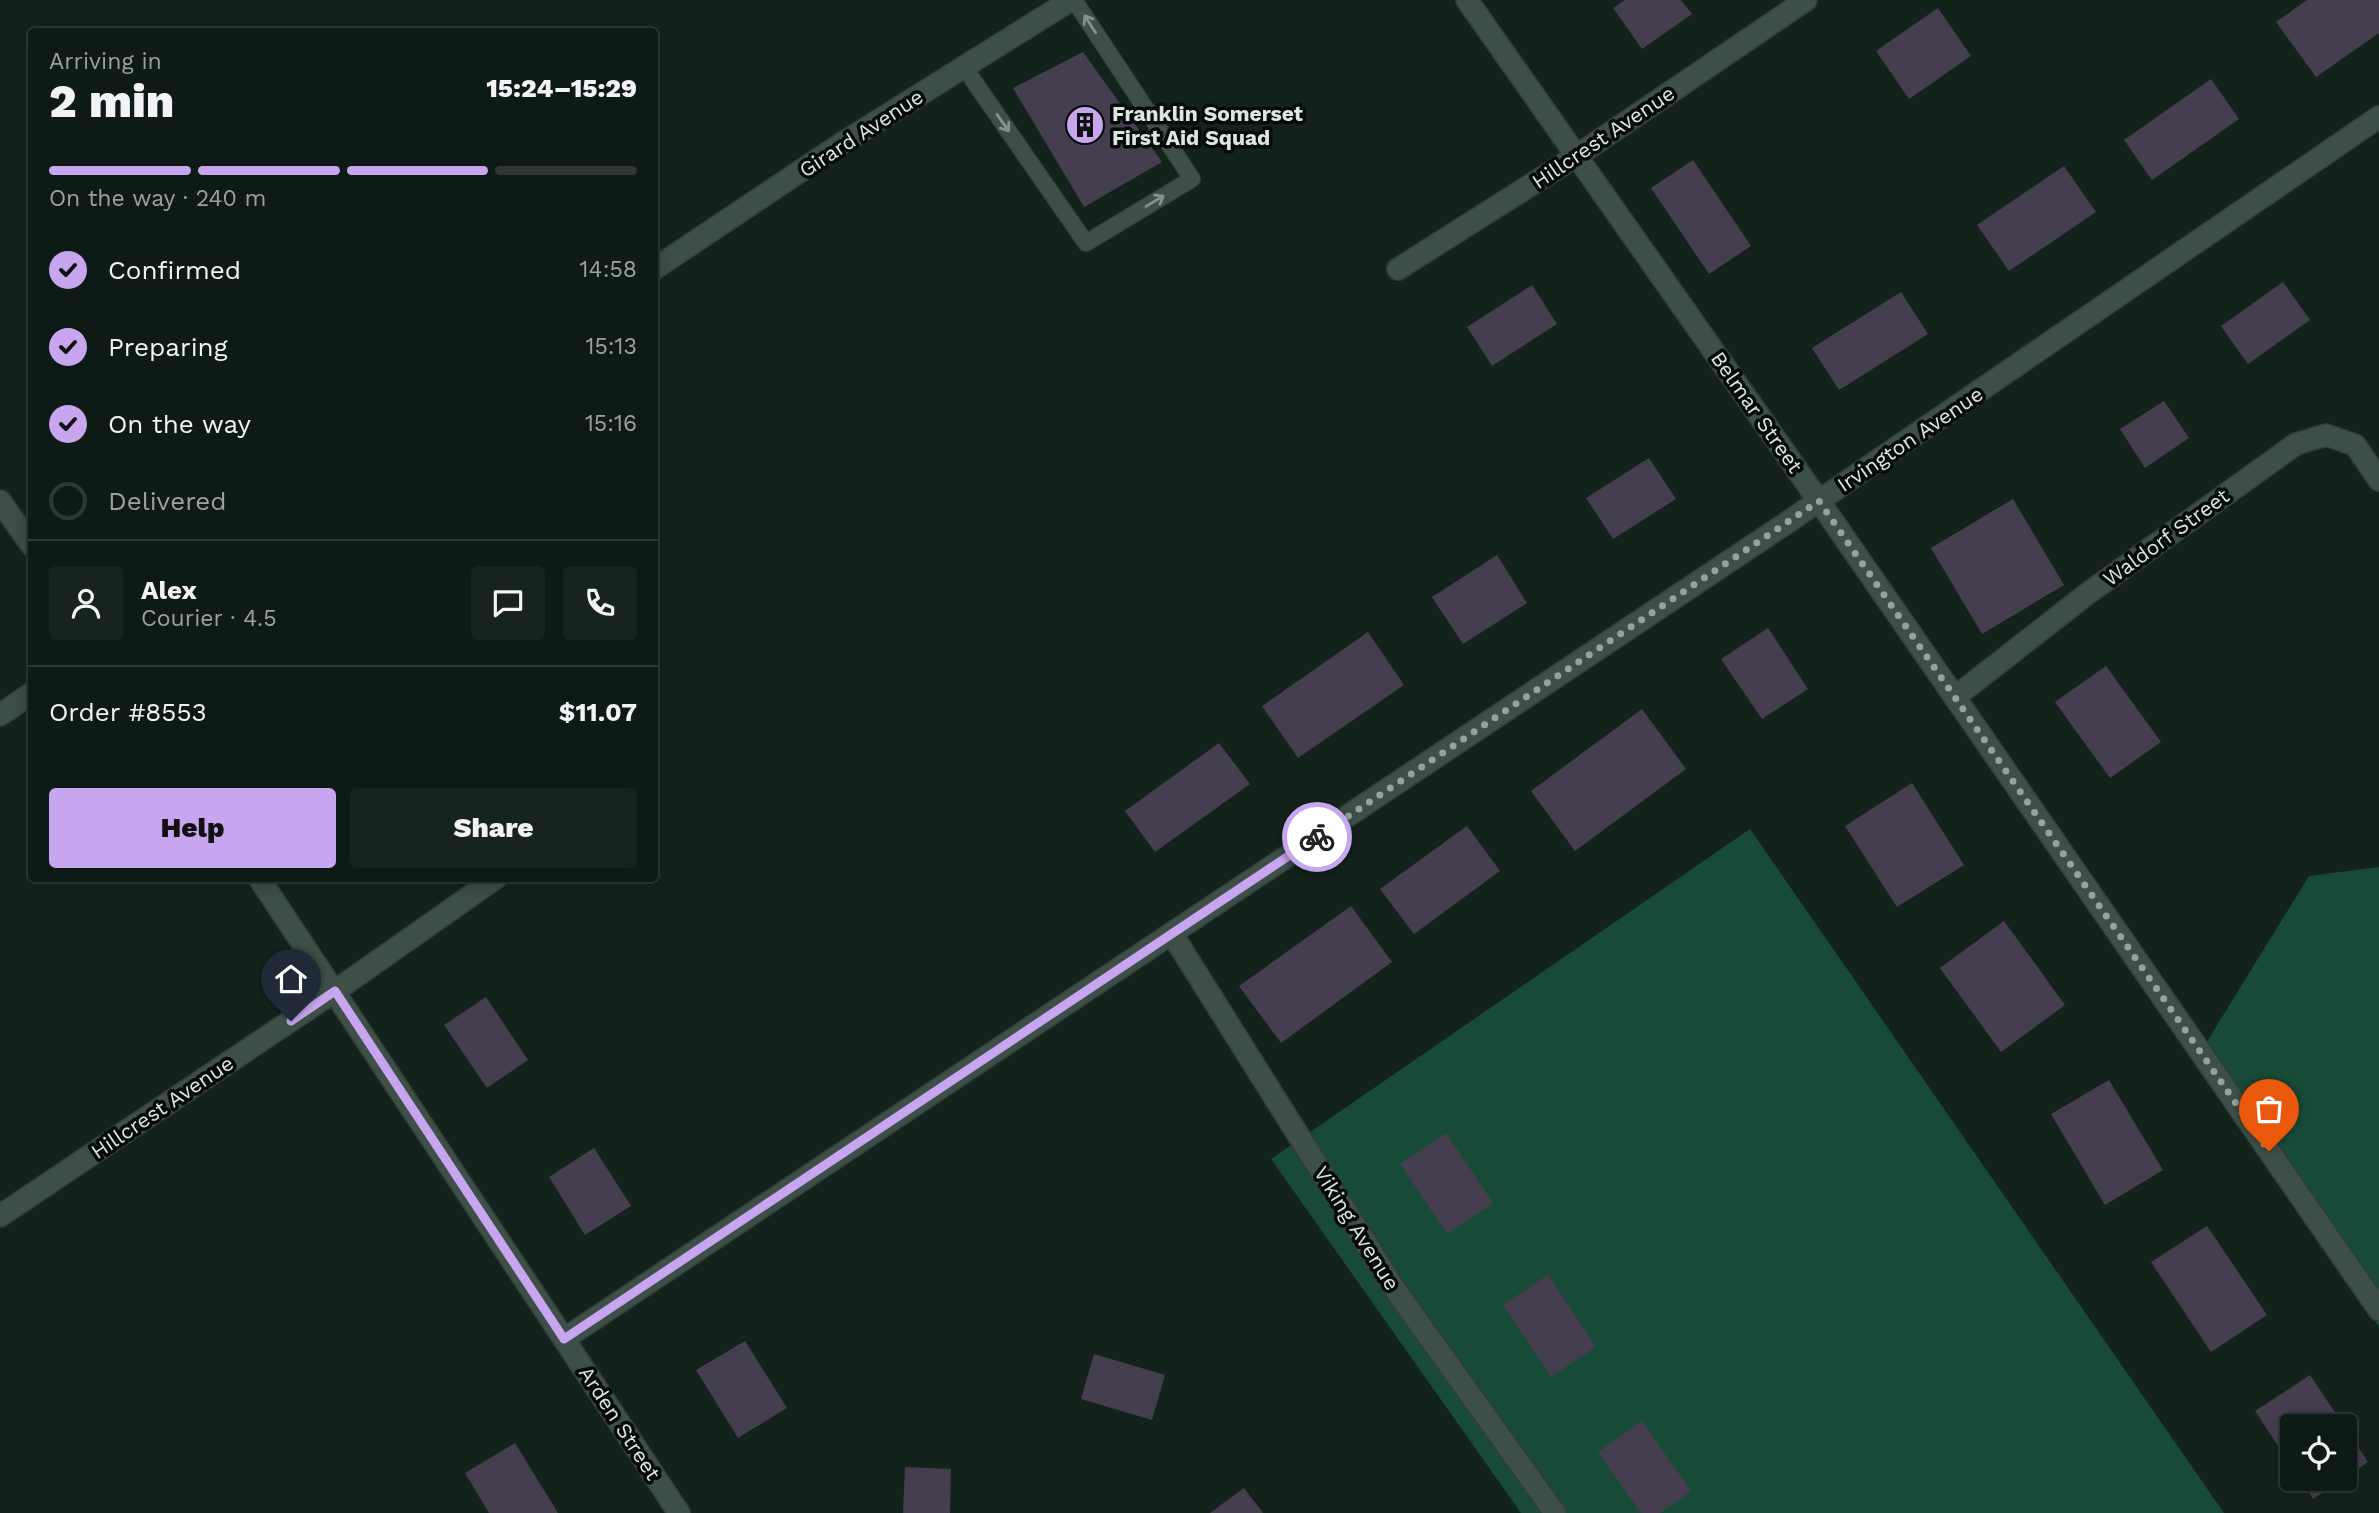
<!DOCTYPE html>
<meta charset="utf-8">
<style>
body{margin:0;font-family:"Work Sans",sans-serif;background:#17231e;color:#f1f3f6;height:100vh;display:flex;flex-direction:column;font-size:26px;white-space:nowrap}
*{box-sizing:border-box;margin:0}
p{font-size:23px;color:#9ba1a0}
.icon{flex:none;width:38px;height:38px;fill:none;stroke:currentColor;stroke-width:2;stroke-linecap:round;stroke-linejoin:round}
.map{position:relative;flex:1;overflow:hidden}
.sheet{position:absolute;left:28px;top:28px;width:630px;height:854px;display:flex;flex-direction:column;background:#0e1a15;border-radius:7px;box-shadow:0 4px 18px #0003,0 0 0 2px #2e3834}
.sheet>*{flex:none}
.controls{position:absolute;left:2280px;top:1414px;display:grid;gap:14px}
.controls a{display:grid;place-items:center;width:77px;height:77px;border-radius:7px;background:#0e1a15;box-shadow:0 4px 18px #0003,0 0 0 2px #2e3834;font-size:35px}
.pin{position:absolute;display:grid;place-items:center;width:60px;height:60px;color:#fff;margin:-72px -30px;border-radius:50% 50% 50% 0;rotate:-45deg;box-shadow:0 0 7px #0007}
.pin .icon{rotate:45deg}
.courier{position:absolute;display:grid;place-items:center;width:70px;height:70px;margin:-35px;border:5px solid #c8a6ef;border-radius:50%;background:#fff;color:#222;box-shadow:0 2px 9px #0007}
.head em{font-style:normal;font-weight:800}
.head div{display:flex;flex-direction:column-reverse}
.head{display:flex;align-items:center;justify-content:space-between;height:119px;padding:0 21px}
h1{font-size:46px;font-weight:800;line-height:52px}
.bar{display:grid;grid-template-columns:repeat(4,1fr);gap:10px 7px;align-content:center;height:84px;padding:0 21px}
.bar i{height:9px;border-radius:5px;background:#2e3834}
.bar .on{background:#c8a6ef}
.bar p{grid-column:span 4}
.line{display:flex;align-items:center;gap:18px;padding:0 21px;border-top:2px solid #2e3834}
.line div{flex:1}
.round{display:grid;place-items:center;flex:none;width:74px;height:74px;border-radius:7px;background:#17231e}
ol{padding:0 21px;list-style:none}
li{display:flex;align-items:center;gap:21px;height:77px}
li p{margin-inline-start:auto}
li .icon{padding:7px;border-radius:50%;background:#c8a6ef;color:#111;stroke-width:4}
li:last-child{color:#9ba1a0}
li i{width:38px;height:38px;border:4px solid #2e3834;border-radius:50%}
.primary-button{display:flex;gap:14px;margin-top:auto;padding:14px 21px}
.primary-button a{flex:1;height:80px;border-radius:7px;background:#c8a6ef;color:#111;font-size:28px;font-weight:800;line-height:80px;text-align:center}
.primary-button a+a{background:#17231e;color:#f1f3f6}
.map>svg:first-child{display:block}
</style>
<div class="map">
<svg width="2379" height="1513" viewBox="0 0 2379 1513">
<rect width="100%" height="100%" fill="#13231c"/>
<g fill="#184b37">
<path d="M1750,829L2224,1513H1521L1271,1159Z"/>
<path d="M2379,867V1327L2195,1061L2309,876Z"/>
</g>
<g fill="#453e4e">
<path d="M1625,0H1681L1692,14L1642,49L1613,8Z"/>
<path d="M2307,0H2379V33L2316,77L2276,22Z"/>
<path d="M1938,8L1971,56L1909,99L1876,51Z"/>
<path d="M1083,52L1162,162L1084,207L1013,88Z"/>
<path d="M2211,79L2239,119L2152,180L2124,140Z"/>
<path d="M1693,160L1751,246L1709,274L1651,188Z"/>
<path d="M2064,166L2096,212L2009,271L1977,225Z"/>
<path d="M2283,282L2310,320L2248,364L2221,326Z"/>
<path d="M1532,285L1557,324L1492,366L1467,327Z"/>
<path d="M1901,292L1928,334L1839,390L1812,348Z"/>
<path d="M2164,401L2189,438L2145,468L2120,429Z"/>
<path d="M1649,458L1676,499L1613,539L1586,498Z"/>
<path d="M2013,499L2064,585L1982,634L1931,548Z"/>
<path d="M1497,555L1527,603L1463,644L1432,597Z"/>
<path d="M1768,628L1808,689L1762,719L1721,659Z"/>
<path d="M1368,632L1404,685L1298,758L1262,706Z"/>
<path d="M2106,666L2161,742L2110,778L2055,702Z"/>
<path d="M1642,709L1686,769L1575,851L1531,791Z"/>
<path d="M1219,743L1250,784L1155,852L1125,811Z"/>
<path d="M1912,783L1964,865L1897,907L1845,826Z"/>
<path d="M1467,826L1500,871L1414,934L1380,889Z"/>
<path d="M1351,906L1392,962L1281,1043L1239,986Z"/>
<path d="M2004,921L2065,1005L2001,1052L1940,968Z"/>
<path d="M486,997L528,1060L487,1088L444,1025Z"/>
<path d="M2109,1080L2163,1170L2105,1205L2051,1114Z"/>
<path d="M1446,1133L1493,1203L1447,1234L1400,1164Z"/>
<path d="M594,1148L631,1206L585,1235L549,1177Z"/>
<path d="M2207,1226L2267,1315L2211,1352L2151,1262Z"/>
<path d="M1548,1275L1596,1347L1551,1377L1503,1305Z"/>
<path d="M745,1341L787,1408L738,1438L696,1370Z"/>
<path d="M1094,1354L1165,1375L1152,1420L1081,1399Z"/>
<path d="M2310,1375L2344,1426H2292V1467L2255,1411Z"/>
<path d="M1642,1421L1691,1491L1660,1513H1641L1598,1452Z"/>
<path d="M2345,1427L2368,1462L2345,1478Z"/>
<path d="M515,1443L558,1513H489L465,1473Z"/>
<path d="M905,1467L951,1469L950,1513H903Z"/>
<path d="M2300,1479H2343L2313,1499Z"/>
<path d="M1244,1488L1263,1513H1210Z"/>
</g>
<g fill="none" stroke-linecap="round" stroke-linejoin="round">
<defs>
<path id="service" d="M964,67L1086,243L1192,179L1074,0"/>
<g id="minor">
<path d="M1467,0L1819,501L2379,1310"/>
<path d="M654,269L841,144L1071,0"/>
<path d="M1398,269L1578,155L1806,0"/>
<path d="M0,501L32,546"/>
<path d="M1955,697L2087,594L2296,444L2326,435L2355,445L2379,480"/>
<path d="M0,715L32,693"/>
<path d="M259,878L679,1513"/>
<path d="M1172,934L1396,1291L1555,1513"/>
<path d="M0,1216L335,991L496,878"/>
<path d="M564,1339L1785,524L2379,117"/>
</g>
</defs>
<use href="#service" stroke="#313c36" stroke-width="18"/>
<use href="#minor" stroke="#313c36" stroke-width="24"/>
<use href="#service" stroke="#3d4f47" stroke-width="16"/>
<use href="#minor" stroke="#3d4f47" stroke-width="21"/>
</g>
<defs><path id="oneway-shaft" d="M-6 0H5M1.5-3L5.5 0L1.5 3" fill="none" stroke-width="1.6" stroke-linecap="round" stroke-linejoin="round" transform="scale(1.75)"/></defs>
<g stroke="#85938d">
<use href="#oneway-shaft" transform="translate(1090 24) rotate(-123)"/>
<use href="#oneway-shaft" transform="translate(1003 123) rotate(55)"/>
<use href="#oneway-shaft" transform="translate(1155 201) rotate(-31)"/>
</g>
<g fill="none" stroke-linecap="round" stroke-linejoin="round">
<path stroke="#96a29d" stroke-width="7" stroke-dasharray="0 12.6" d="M1317,837L1819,501L2269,1151"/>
<path stroke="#c8a6ef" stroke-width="9" d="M291,1021L335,991L564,1339L1317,837"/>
</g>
<defs>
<symbol id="building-disc" viewBox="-11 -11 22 22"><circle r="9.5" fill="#c8a6ef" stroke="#050b08"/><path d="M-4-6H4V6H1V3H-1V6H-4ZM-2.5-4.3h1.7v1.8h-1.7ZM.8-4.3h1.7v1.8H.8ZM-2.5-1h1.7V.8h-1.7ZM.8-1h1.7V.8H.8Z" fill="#111"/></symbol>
</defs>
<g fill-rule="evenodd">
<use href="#building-disc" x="1063" y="103" width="44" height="44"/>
</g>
<g text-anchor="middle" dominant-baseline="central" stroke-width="7" stroke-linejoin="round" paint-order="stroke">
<g font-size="21" font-weight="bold" fill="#dce7e2" stroke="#050b08" text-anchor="start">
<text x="1112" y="113">Franklin Somerset<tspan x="1112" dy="24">First Aid Squad</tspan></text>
</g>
<g font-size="21" fill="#dce7e2" stroke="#050b08">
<text transform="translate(861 133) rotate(-33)">Girard Avenue</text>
<text transform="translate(1603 137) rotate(-34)">Hillcrest Avenue</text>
<text transform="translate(1757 412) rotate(55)">Belmar Street</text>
<text transform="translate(1910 439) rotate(-34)">Irvington Avenue</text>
<text transform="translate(2166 537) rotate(-36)">Waldorf Street</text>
<text transform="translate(162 1107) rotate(-34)">Hillcrest Avenue</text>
<text transform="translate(1357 1228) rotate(58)">Viking Avenue</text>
<text transform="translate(620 1423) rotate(57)">Arden Street</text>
</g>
</g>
</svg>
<div class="controls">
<a><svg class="icon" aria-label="locate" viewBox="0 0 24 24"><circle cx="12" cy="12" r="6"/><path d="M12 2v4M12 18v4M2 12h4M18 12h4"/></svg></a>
</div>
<div class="pin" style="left:2269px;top:1151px;background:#ea580c"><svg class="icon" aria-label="bag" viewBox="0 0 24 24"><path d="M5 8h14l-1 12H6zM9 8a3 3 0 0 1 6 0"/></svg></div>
<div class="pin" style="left:291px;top:1021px;background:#1f2937"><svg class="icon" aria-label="home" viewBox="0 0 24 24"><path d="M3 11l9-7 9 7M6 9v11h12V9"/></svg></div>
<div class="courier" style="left:1317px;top:837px"><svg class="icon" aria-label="bike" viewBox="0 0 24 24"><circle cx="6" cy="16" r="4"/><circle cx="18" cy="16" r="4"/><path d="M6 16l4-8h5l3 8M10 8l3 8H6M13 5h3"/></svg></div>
<section class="sheet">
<div class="head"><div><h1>2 min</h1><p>Arriving in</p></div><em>15:24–15:29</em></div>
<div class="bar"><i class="on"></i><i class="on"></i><i class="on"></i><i></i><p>On the way · 240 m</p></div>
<ol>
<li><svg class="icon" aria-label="check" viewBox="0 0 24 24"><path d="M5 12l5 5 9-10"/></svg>Confirmed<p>14:58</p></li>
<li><svg class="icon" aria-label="check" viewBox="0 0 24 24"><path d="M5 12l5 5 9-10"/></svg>Preparing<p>15:13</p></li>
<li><svg class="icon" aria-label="check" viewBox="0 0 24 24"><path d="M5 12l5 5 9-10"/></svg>On the way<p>15:16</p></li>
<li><i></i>Delivered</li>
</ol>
<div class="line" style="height:126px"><a class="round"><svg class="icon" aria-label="person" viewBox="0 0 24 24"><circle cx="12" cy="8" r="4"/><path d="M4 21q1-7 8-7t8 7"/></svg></a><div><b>Alex</b><p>Courier · 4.5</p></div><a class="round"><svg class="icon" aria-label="chat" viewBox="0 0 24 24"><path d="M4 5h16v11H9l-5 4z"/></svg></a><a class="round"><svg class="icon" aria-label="phone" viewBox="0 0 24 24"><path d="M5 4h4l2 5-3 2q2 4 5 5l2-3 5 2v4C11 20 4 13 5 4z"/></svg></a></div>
<div class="line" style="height:91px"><div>Order #8553</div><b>$11.07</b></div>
<div class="primary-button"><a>Help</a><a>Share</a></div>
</section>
</div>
